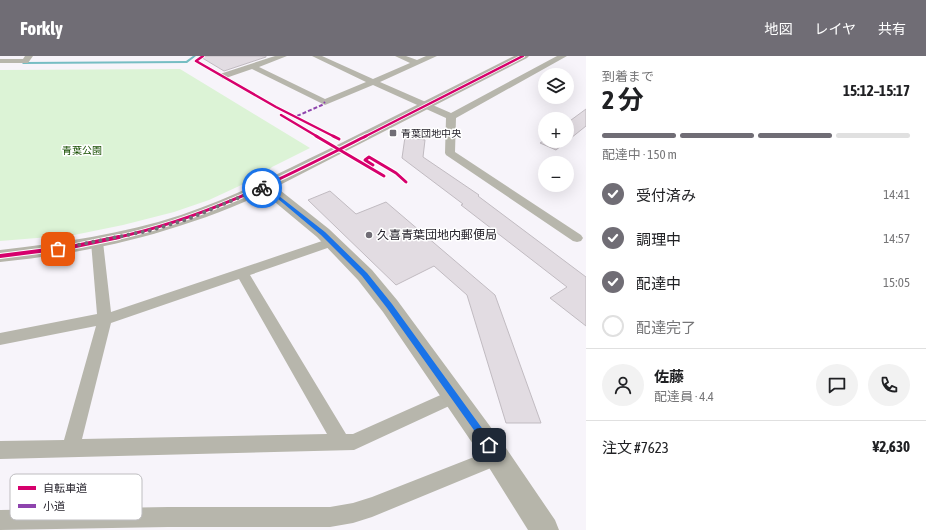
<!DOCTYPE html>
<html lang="ja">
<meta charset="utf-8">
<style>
body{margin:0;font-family:"Asap Condensed","Noto Sans JP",sans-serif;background:#f2f2f2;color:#202124;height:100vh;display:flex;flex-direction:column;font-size:15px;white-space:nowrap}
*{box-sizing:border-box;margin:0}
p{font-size:13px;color:#757577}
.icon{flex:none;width:22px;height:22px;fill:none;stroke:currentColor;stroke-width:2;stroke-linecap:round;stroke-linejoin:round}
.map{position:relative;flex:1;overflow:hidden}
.panel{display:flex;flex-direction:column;background:#fff;width:340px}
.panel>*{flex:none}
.buttons{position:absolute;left:538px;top:12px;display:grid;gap:8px}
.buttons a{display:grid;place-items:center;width:36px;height:36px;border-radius:50%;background:#fff;box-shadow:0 4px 16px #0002;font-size:20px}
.pin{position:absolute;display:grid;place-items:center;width:34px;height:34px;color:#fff;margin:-17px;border-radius:8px;box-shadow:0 2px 6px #0006}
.courier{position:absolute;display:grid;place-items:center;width:40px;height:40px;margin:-20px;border:3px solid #1a73e8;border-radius:50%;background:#fff;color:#222;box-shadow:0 1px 5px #0007}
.head em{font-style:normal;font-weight:700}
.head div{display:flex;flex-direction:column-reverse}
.head{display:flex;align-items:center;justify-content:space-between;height:68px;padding:0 16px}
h1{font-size:26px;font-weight:700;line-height:30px}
.bar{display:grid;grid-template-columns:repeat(4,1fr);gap:6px 4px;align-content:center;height:48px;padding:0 16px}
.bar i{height:5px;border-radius:3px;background:#e0e0e0}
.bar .on{background:#706d75}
.bar p{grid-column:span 4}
.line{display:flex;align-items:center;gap:10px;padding:0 16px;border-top:1px solid #e0e0e0}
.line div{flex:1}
.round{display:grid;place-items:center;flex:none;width:42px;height:42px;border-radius:21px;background:#f2f2f2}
ol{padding:0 16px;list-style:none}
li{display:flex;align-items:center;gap:12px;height:44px}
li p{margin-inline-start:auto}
li .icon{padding:4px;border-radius:50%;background:#706d75;color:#fff;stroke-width:4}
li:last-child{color:#757577}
li i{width:22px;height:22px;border:2px solid #e0e0e0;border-radius:50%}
header{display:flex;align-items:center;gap:24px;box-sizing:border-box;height:56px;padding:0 20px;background:#706d75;color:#fff}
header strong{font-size:19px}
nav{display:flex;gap:22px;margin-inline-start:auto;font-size:14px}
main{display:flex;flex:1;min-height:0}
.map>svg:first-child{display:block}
</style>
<header>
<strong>Forkly</strong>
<nav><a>地図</a><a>レイヤ</a><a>共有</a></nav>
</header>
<main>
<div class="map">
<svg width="586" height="474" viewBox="0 0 586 474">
<rect width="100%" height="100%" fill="#f7f4fa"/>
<path fill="#dcf3d6" d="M180,13L310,92L272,111L263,119L209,144L174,156L123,169L74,179L0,185V14Z"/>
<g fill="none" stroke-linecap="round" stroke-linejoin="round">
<path fill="#76bdc3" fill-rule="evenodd" d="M193,0H196L187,7L23,8L22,7L23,6L186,5Z"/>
</g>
<g fill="#e2dce2" stroke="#c1bbc1">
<path d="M199,0H266V1L224,15Z"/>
<path d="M586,53V70L556,94L540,87L545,84V85H567V67Z"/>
<path d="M405,81L425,84L423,101L479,139L478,140L586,221V270L550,242L567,231L461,149L463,148L402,102Z"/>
<path d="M330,135L356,158L386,146L495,239L541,367H506L467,239L434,210L396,229L308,144Z"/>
</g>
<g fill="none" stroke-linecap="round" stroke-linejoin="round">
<g fill="#b7b6ac" fill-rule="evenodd">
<path d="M25,0H33L28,7H0V3H23Z"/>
<path d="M275,0H287L259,11L325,43L366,26L312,0H322L373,23L410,7L395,0H406L417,4L426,0H437L380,26L451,57L557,0H567L456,62L455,96L581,179L583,182L581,185L577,186L573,185L446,99L445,97L446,62L373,29L325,49L252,13L223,23L219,20L220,18Z"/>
<path d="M97,182L101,183L103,186L111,256L328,183L332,182L336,183L338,186L336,189L250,219L346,378H353L454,333L460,335L462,340L460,345L354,394L0,403V385L64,384L96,270L0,289V277L97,258L91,186L93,183ZM239,223L327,378L82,383L111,267Z"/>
<path d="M497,392L503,395L506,401L503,407L372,461L353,467L330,471H168L0,474V454L168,451H330L353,447L372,441Z"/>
</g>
<path fill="#b6b5aa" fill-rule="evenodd" d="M514,0H529L527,2L276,131L329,173L372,214L397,244L506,392L555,464L559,474H528L488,410L383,256L358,224L317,181L264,137C180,176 92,197 0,206V194C61,187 123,178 181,159C232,142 279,117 327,94C390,63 452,31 514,0Z"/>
<path stroke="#8e44ad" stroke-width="2" stroke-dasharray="4 2" stroke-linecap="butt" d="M297,60L322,49L325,46"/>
<defs>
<g id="cycleway-far2">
<path d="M203,0L196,5L276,51L335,81"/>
<path d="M281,59L318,81"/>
<path d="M364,81L523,0"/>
</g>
<g id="cycleway-far1">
<path d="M316,80L384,120"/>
<path d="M333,80L339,83"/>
<path d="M373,109L365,104L369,101L396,117L406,126"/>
<path d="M115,182C205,163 285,121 366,80"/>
</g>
<path id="cycleway" d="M0,200L71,191L119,181"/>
</defs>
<use href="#cycleway-far2" stroke="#fff" stroke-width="4"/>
<use href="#cycleway-far1" stroke="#fff" stroke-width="5"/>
<use href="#cycleway" stroke="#fff" stroke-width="6"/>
<use href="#cycleway-far2" stroke="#d6006c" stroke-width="2.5"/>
<use href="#cycleway-far1" stroke="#d6006c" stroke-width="3"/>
<use href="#cycleway" stroke="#d6006c" stroke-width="4"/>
</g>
<path fill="#1a73e8" d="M265,129L325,176L367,217L392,248L492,386L493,389L492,391H486L387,252L362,220L321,179L265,132L262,133L259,132Z"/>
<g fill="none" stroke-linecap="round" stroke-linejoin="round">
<path stroke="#706d75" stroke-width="4" stroke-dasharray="0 7.2" d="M58,193L152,174L188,163L262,132"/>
</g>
<g fill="#706d75" stroke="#fff" stroke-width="1.5">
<rect x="389" y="73" width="8" height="8" rx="2"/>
<circle cx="369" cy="179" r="4"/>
</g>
<g text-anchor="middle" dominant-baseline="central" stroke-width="3" stroke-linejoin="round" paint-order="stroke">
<g font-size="10" fill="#27242d" stroke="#fff" text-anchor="start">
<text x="401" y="77">青葉団地中央</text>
</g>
<g font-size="10" fill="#174e00" stroke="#fff">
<text x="82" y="94">青葉公園</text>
</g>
<g font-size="12" fill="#27242d" stroke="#fff" text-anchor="start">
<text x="377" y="179">久喜青葉団地内郵便局</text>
</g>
</g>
<rect x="10" y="418" width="132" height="46" rx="6" fill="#fff" stroke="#bebdc0" stroke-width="1"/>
<rect x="18" y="430" width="18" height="4" fill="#d6006c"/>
<rect x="18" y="448" width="18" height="4" fill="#8e44ad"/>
<g font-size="11" fill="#27242d">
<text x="43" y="436">自転車道</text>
<text x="43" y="454">小道</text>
</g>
</svg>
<div class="buttons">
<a><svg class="icon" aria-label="layers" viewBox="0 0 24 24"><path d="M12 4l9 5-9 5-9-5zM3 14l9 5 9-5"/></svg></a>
<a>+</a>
<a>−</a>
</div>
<div class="pin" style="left:58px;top:193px;background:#ea580c"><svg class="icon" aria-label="bag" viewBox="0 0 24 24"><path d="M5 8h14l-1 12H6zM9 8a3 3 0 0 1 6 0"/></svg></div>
<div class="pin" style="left:489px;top:389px;background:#1f2937"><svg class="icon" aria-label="home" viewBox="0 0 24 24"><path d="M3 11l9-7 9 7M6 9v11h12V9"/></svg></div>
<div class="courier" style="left:262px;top:132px"><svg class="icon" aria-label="bike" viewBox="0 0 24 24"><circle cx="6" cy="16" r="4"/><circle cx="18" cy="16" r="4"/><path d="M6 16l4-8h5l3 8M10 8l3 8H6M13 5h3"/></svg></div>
</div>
<section class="panel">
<div class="head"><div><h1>2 分</h1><p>到着まで</p></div><em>15:12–15:17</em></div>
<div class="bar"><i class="on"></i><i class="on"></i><i class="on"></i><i></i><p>配達中 · 150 m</p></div>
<ol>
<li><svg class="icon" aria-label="check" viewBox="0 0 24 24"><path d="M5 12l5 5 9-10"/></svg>受付済み<p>14:41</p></li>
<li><svg class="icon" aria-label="check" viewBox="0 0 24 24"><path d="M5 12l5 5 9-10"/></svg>調理中<p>14:57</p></li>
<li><svg class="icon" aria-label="check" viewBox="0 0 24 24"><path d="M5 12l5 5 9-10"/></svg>配達中<p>15:05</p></li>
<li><i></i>配達完了</li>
</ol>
<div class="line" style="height:72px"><a class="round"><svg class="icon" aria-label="person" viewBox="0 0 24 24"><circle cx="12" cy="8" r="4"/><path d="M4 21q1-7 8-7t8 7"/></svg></a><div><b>佐藤</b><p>配達員 · 4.4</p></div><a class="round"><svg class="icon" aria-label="chat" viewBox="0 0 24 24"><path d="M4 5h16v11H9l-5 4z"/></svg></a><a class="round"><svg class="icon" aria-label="phone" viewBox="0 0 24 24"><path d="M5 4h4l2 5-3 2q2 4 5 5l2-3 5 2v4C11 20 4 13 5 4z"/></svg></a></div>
<div class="line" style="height:52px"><div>注文 #7623</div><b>¥2,630</b></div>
</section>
</main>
